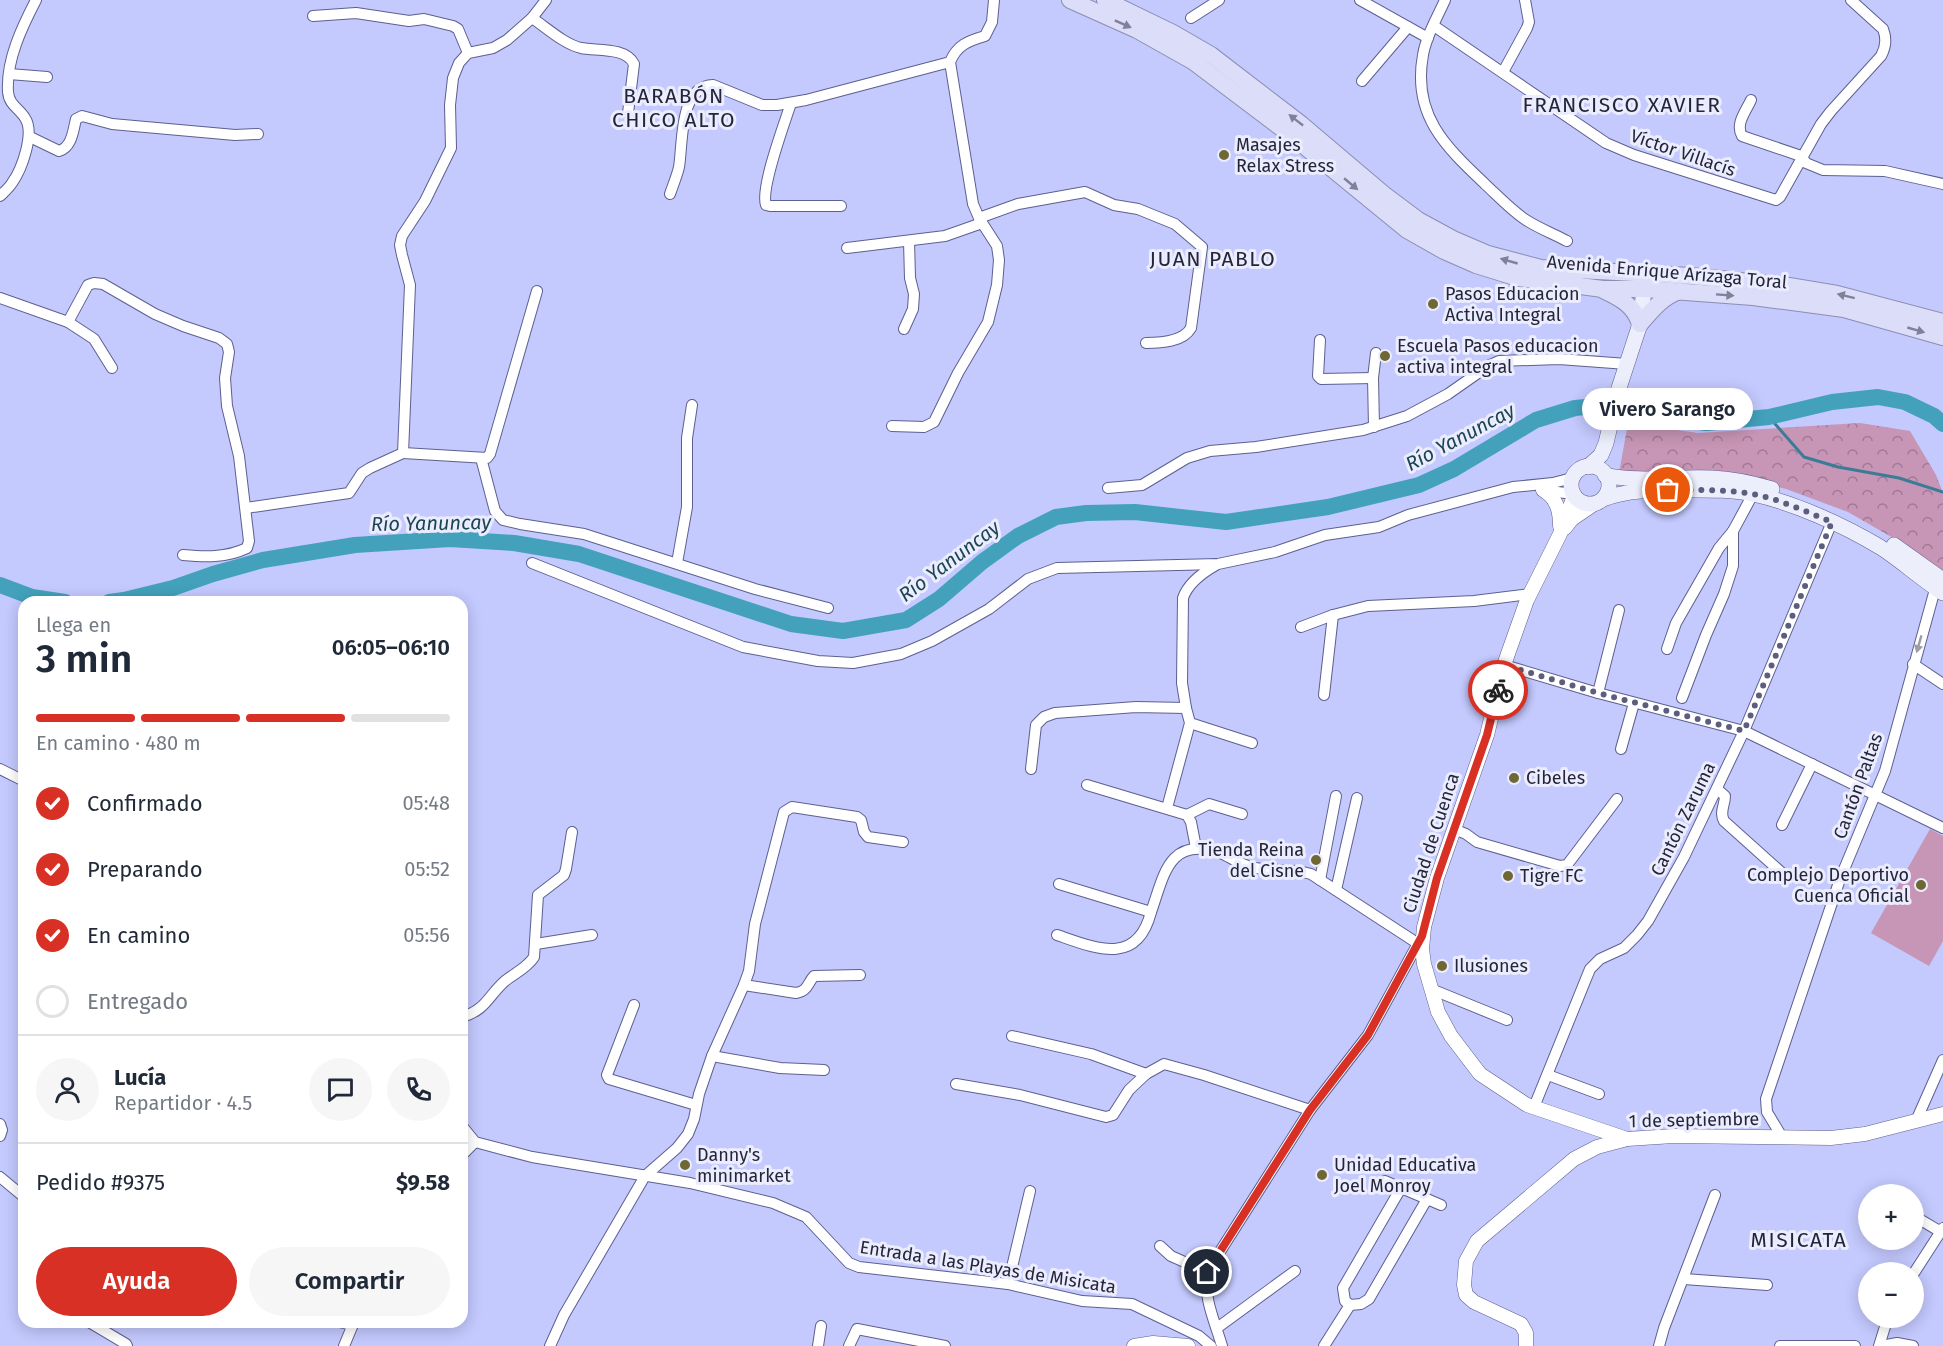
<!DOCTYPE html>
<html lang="es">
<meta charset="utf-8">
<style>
body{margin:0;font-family:"Fira Sans",sans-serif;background:#f6f6f7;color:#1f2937;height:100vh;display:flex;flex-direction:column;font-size:22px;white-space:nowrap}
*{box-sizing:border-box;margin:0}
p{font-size:20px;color:#747a83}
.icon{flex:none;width:33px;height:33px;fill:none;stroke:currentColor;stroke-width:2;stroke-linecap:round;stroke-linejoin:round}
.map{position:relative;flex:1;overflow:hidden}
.side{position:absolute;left:18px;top:596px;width:450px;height:732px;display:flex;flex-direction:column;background:#fff;border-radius:18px;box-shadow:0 3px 15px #0003}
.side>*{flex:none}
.tools{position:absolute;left:1858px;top:1184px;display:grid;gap:12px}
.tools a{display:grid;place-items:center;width:66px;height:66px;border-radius:50%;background:#fff;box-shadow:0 3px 15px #0003;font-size:30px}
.pin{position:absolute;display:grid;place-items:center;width:51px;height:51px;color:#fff;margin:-26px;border:3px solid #fff;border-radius:50%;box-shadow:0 2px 6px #0007}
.courier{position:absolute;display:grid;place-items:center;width:60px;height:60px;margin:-30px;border:4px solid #d93025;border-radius:50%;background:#fff;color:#222;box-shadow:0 2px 8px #0007}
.bubble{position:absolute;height:42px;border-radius:21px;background:#fff;box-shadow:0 3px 15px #0003;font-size:20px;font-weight:600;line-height:42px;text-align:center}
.summary em{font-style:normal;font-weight:600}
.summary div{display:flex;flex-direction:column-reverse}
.summary{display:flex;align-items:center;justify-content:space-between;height:102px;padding:0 18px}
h1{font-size:39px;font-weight:600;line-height:45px}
.bar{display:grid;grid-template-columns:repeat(4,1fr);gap:9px 6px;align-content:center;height:72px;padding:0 18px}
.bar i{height:8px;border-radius:4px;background:#e0e1e3}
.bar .active{background:#d93025}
.bar p{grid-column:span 4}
.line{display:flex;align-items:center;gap:15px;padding:0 18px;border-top:2px solid #e0e1e3}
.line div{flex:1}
.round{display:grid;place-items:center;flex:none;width:63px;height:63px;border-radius:32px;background:#f6f6f7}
ol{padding:0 18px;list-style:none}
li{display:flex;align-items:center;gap:18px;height:66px}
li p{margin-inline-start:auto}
li .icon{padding:6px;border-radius:50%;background:#d93025;color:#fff;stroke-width:4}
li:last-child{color:#747a83}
li i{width:33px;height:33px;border:3px solid #e0e1e3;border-radius:50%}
.primary-button{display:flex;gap:12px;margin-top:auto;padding:12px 18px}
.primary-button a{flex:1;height:69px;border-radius:36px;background:#d93025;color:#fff;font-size:24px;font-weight:600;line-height:69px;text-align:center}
.primary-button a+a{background:#f6f6f7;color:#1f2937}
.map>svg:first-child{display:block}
</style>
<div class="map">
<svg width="1943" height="1346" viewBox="0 0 1943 1346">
<defs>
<pattern id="park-crowns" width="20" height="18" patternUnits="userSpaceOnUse" patternTransform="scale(1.5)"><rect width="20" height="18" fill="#c795b5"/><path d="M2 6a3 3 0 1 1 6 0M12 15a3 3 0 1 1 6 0" fill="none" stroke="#a17994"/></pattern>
</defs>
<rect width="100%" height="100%" fill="#c4c9fe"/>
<path fill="url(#park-crowns)" d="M1628,423L1698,433L1860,423L1910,431L1936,475L1943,493V572L1907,546L1848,512L1786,489L1712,471L1619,473Z"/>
<path fill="#c795b5" d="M1930,829L1943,836V941L1929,966L1871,933Z"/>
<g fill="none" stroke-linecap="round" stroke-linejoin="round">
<path stroke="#3a7c95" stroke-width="3" d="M1769,417L1804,457L1838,467L1899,478L1943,492"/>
<g stroke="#43a1bc" stroke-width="16">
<path d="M0,585L32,597L65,602"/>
<path d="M109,602L124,600L173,588L213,574L263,560L355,545L450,539L514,543L579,554L791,624L843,631L906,620L939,599L982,562L1018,536L1056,517L1086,513L1135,512L1226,522L1328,507L1419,485L1454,469L1536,420L1575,408L1596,406L1706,423L1769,417L1832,402L1878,397L1905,402L1934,416L1943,424"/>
</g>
<defs>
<g id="minor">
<path d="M1360,0L1428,38"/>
<path d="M1445,0C1437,18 1426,36 1423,55C1412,115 1445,146 1485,184C1498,196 1511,210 1526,220C1538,228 1554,234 1567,241"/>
<path d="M313,16L356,13L409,21L424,19L453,26L458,29L468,53"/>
<path d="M532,18C547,28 564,44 581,48C597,51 626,47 634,64L628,113"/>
<path d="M1191,18L1219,0"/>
<path d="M1434,26L1606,143L1634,155L1776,200L1780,197L1821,124L1831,111L1881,56C1886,47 1887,39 1883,29L1851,0"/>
<path d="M1503,72L1527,28L1529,22L1525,0"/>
<path d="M9,74L47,77"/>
<path d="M1362,81L1408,27"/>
<path d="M1751,100C1746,111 1735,124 1742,136L1801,156L1806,163L1823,170L1885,171L1943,184"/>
<path d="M791,103C785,122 760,188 766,205L770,206H841"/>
<path d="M30,137L59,151C72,147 73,131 76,119L82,116L112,124L235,135L258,134"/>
<path d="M670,194C673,185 677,176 679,167C683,143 679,86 713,85L762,105H777L806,100L950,62"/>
<path d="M0,196C4,192 9,188 12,183C22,169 35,133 25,118C19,108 9,105 8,92C6,60 22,27 36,0"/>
<path d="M979,218L1018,204L1085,192L1114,205L1138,209L1175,224L1202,247L1191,328C1183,342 1161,343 1146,343"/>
<path d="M847,248L945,236L982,223"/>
<path d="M0,298L68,322L94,339L112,368"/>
<path d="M68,322L88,285L94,283L103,284L155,314L183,326L219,338L227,344L229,352L225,378L227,406L239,456L249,541L247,548C226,558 205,557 183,555"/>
<path d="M904,329L913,309L914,294L910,278L909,241"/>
<path d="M1320,340L1318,376L1321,379L1373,378"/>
<path d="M892,426L924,427L934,422L958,373L988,322L997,285L999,260L997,246L979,218L973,204L950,62C957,45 968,41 985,36L992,22L994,0"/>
<path d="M1374,427L1373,378L1376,353"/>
<path d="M403,453L487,458L490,454L537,291"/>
<path d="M481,458L495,511L503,520L520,524L584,534L755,589L828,608"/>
<path d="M1108,488L1142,485L1187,458L1210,451L1256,447L1363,430L1407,416L1448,394L1488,366L1499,361L1559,359L1627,364"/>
<path d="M1542,490L1573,494"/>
<path d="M246,508L349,493L362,473L370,468L403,453L410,285L402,255L400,245L402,236L425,201L451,148L450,105L453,78L459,63L468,53L493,48L507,40L532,18L546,0"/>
<path d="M532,563L743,647L818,661L853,663L901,654L932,641L989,609L1028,579L1057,568L1218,564L1275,552L1325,535L1379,527L1408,515L1513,487L1553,483L1572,478"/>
<path d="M677,563L687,507V438L692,405"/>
<path d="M1301,627L1333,615L1368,606L1474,601L1530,594"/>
<path d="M1667,649L1676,623L1719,548L1733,531"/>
<path d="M1913,664L1943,684"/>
<path d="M1504,665L1598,693L1744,731L1943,828"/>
<path d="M1598,693L1619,610"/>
<path d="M1324,695L1333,615"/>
<path d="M1682,698L1706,635L1724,594L1733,566V531L1753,494"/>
<path d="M1186,708L1182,683L1183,598C1188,583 1202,573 1216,565"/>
<path d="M1190,723L1252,743"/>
<path d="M1621,749L1634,703"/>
<path d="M0,769L24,781"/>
<path d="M1031,769L1036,725L1044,717L1055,713L1136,707L1186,708L1190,723L1167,808"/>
<path d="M1087,785L1187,815L1191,822L1196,848"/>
<path d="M1717,789L1725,796C1725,805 1719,812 1724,821L1782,873"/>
<path d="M1187,815L1209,804L1242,814"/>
<path d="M1782,825L1812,764"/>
<path d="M1454,829L1466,834L1477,842L1560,866L1567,865L1617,799"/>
<path d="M1320,880L1336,796"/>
<path d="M1059,884L1151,912C1164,876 1168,837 1218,852C1229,856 1239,864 1251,867C1271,872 1291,868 1311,874L1417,943"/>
<path d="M1336,890L1357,798"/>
<path d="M1057,935C1095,948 1137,967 1151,912"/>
<path d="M536,944L592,935"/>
<path d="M744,985L796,993C808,991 807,984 814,976L860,975"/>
<path d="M1431,989L1507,1020"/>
<path d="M634,1005L607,1075L609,1079L696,1105"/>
<path d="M462,1017C486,1010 488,996 505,981C515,973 527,968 534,957L538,895L564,875L566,869L572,832"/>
<path d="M1012,1036L1091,1054L1146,1074"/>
<path d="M712,1056L780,1068L824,1070"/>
<path d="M1548,1075L1599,1094"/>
<path d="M956,1084L1020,1095L1106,1117L1113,1115L1129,1090L1146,1074L1164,1064L1204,1075L1310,1110"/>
<path d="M1534,1107L1590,969L1600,959L1624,948L1637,935L1648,921L1684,857L1744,731L1832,522"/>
<path d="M1916,1121L1943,1060"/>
<path d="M0,1124L2,1130L0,1136"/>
<path d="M462,1126L475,1142L532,1157L690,1183L773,1203L806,1217L849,1263L859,1267L1008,1284L1082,1301L1132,1304L1199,1336L1211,1346"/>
<path d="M1782,1137L1767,1112L1766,1099L1840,879L1885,771L1937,582"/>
<path d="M462,1155L475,1142"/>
<path d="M0,1177L24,1197"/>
<path d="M1385,1181L1401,1188"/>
<path d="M1401,1188L1427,1199L1369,1299L1361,1304L1350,1305L1345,1301L1343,1288Z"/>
<path d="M1427,1199L1441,1205"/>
<path d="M1914,1216L1941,1232"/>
<path d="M1160,1246L1171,1256L1207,1272"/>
<path d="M1914,1273L1943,1228"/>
<path d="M1684,1279L1767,1285"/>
<path d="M1008,1284L1030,1191"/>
<path d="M89,1322L126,1344L127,1346"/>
<path d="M339,1322L353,1325"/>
<path d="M1217,1328L1295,1271"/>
<path d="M344,1346L354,1322"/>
<path d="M550,1346L564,1315L645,1176L677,1148L688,1134L694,1119L699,1094L712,1056L744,985L749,971L755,924L784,812L792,807L857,817L861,820L864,832L868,837L903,842"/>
<path d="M818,1346L821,1326"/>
<path d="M849,1346L857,1329L945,1346"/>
<path d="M1222,1346C1215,1322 1203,1297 1207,1272L1310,1110L1368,1035L1422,936"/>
<path d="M1324,1346L1350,1305"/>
<path d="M1659,1346L1664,1328L1715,1195"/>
<path d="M1780,1346H1855"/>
<path d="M1879,1346L1888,1317"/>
<path d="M1881,1346L1897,1343L1913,1346"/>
</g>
<g id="tertiary">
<path d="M1543,490C1557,498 1560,511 1560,526"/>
<path d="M1574,496L1560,534L1527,600L1504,665L1487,735L1437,878L1424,927L1422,949L1424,964L1438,1012L1451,1036L1480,1074L1527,1105L1627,1139"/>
<path d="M1565,528L1572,519L1594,504"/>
<path d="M1134,1346L1153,1343L1188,1346"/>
<path d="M1526,1346V1333L1521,1324L1474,1302L1466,1295L1464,1285L1466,1261L1477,1241L1574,1159L1597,1147L1627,1139L1673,1136L1831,1138L1865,1134L1943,1114"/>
</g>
<g id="secondary">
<circle cx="1590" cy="485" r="19"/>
<path d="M1588,467L1601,455L1606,443L1619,388L1639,327L1646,277"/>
<path d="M1605,475C1640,483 1676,476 1712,478C1733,479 1752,483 1772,489"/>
<path d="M1603,499C1628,490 1652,490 1680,490C1704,490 1729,489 1753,494C1795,503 1843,525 1880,547C1902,561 1921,579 1943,593"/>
<path d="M1894,545L1943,580"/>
</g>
<g id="primary">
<path d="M1070,0L1137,30L1194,62L1297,140L1407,230L1444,251L1476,265L1518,278L1603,289H1645L1753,297L1844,309L1943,337"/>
<path d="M1105,0L1173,33L1211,55L1301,124L1386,196L1418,220L1453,239L1488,254L1541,268L1691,276L1789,286L1837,294L1943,322"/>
<path d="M1603,290C1620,298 1634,305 1640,324"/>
<path d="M1640,324C1652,310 1662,297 1680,291"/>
</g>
</defs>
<use href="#minor" stroke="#5d608f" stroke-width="12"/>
<use href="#tertiary" stroke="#5d608f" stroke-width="15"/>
<use href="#secondary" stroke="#5d608f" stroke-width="16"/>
<use href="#primary" stroke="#8b8eb3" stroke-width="18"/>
<use href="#minor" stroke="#fff" stroke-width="10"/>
<use href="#tertiary" stroke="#fff" stroke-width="14"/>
<use href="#secondary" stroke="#edeefc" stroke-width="15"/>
<use href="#primary" stroke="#dbddf9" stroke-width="16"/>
</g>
<defs><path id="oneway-solid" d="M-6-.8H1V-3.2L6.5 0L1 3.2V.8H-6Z" transform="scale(1.5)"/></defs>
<g fill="#808199">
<use href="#oneway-solid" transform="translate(1123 24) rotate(24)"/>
<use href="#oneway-solid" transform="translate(1296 120) rotate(-142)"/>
<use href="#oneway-solid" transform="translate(1351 184) rotate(40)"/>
<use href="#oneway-solid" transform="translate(1509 261) rotate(-164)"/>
<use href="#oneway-solid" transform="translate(1725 295) rotate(4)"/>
<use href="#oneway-solid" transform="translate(1846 296) rotate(-166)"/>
<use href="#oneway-solid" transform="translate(1916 330) rotate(16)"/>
</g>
<use fill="#9c9da6" href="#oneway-solid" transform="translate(1919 644) rotate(106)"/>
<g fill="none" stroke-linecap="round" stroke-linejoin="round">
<path stroke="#5c5e7e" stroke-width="6" stroke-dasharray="0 10.8" d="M1498,690L1504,665L1598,693L1744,731L1832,522C1806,512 1780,499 1752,494C1725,489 1696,490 1668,490"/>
<path stroke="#d93025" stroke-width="8" d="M1207,1272L1310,1110L1368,1035L1422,936L1437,878L1487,735L1498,690"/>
</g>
<g fill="#6f6734" stroke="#ebedfe" stroke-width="2">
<circle cx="1224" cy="155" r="6"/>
<circle cx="1433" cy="304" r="6"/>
<circle cx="1385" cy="356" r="6"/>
<circle cx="1514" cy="778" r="6"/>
<circle cx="1316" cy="860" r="6"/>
<circle cx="1508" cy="876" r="6"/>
<circle cx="1921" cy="885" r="6"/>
<circle cx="1442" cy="966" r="6"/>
<circle cx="685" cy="1165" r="6"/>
<circle cx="1322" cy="1175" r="6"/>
</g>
<g text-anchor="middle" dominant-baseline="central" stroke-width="6" stroke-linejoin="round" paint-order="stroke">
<g font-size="18" fill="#242539" stroke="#ebedfe" text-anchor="start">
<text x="1236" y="145">Masajes<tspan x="1236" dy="21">Relax Stress</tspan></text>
<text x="1445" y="294">Pasos Educacion<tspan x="1445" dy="21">Activa Integral</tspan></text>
<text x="1397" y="346">Escuela Pasos educacion<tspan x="1397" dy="21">activa integral</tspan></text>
<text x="1526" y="778">Cibeles</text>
<text x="1304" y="850" text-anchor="end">Tienda Reina<tspan x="1304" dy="21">del Cisne</tspan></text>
<text x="1909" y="875" text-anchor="end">Complejo Deportivo<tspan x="1909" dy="21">Cuenca Oficial</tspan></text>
<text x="1520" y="876">Tigre FC</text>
<text x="1454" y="966">Ilusiones</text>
<text x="697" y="1155">Danny's<tspan x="697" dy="21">minimarket</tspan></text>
<text x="1334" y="1165">Unidad Educativa<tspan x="1334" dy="21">Joel Monroy</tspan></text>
</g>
<g font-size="18" fill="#242539" stroke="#ebedfe">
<text transform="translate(1683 153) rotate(19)">Víctor Villacís</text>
<text transform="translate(1667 272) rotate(5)">Avenida Enrique Arízaga Toral</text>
<text transform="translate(1858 786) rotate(-70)">Cantón Paltas</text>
<text transform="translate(1683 819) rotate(-64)">Cantón Zaruma</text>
<text transform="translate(1431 843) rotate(-72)">Ciudad de Cuenca</text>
<text transform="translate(1694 1120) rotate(-1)">1 de septiembre</text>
<text transform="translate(988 1267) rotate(9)">Entrada a las Playas de Misicata</text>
</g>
<g font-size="20" font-style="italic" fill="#1b4551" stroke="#ebedfe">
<text transform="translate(1460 437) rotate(-28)">Río Yanuncay</text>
<text transform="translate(431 523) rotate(-1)">Río Yanuncay</text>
<text transform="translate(949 561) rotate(-37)">Río Yanuncay</text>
</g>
<g font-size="21" letter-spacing="1.5" fill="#242539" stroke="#ebedfe">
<text x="674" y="96">BARABÓN<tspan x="674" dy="24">CHICO ALTO</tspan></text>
<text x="1622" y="105">FRANCISCO XAVIER</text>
<text x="1213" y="259">JUAN PABLO</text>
<text x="1799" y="1240">MISICATA</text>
</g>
</g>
</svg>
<div class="tools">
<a>+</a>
<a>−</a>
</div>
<div class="pin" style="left:1668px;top:490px;background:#ea580c"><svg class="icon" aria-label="bag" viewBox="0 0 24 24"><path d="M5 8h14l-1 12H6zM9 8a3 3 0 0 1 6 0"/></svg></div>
<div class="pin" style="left:1207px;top:1272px;background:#1f2937"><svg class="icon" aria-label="home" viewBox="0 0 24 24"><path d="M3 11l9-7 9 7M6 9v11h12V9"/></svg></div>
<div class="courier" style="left:1498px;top:690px"><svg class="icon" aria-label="bike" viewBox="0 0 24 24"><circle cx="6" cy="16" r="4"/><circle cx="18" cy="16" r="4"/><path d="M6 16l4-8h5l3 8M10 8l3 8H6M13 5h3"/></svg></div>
<div class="bubble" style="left:1582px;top:388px;width:171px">Vivero Sarango</div>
<section class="side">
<div class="summary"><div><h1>3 min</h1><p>Llega en</p></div><em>06:05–06:10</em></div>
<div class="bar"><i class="active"></i><i class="active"></i><i class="active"></i><i></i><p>En camino · 480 m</p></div>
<ol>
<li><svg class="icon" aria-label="check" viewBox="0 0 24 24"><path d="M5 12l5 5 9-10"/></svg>Confirmado<p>05:48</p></li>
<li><svg class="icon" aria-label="check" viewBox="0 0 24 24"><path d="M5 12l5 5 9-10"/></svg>Preparando<p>05:52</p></li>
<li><svg class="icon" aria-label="check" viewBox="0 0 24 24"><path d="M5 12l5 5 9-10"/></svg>En camino<p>05:56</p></li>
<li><i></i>Entregado</li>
</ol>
<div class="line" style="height:108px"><a class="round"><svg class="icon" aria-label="person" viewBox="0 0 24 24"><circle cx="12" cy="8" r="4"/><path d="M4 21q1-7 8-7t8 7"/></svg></a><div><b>Lucía</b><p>Repartidor · 4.5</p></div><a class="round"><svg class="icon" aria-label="chat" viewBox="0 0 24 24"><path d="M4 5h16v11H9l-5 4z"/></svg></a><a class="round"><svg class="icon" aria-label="phone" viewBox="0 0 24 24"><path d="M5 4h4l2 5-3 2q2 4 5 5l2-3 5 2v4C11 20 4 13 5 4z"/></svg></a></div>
<div class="line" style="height:78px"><div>Pedido #9375</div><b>$9.58</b></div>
<div class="primary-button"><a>Ayuda</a><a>Compartir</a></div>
</section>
</div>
